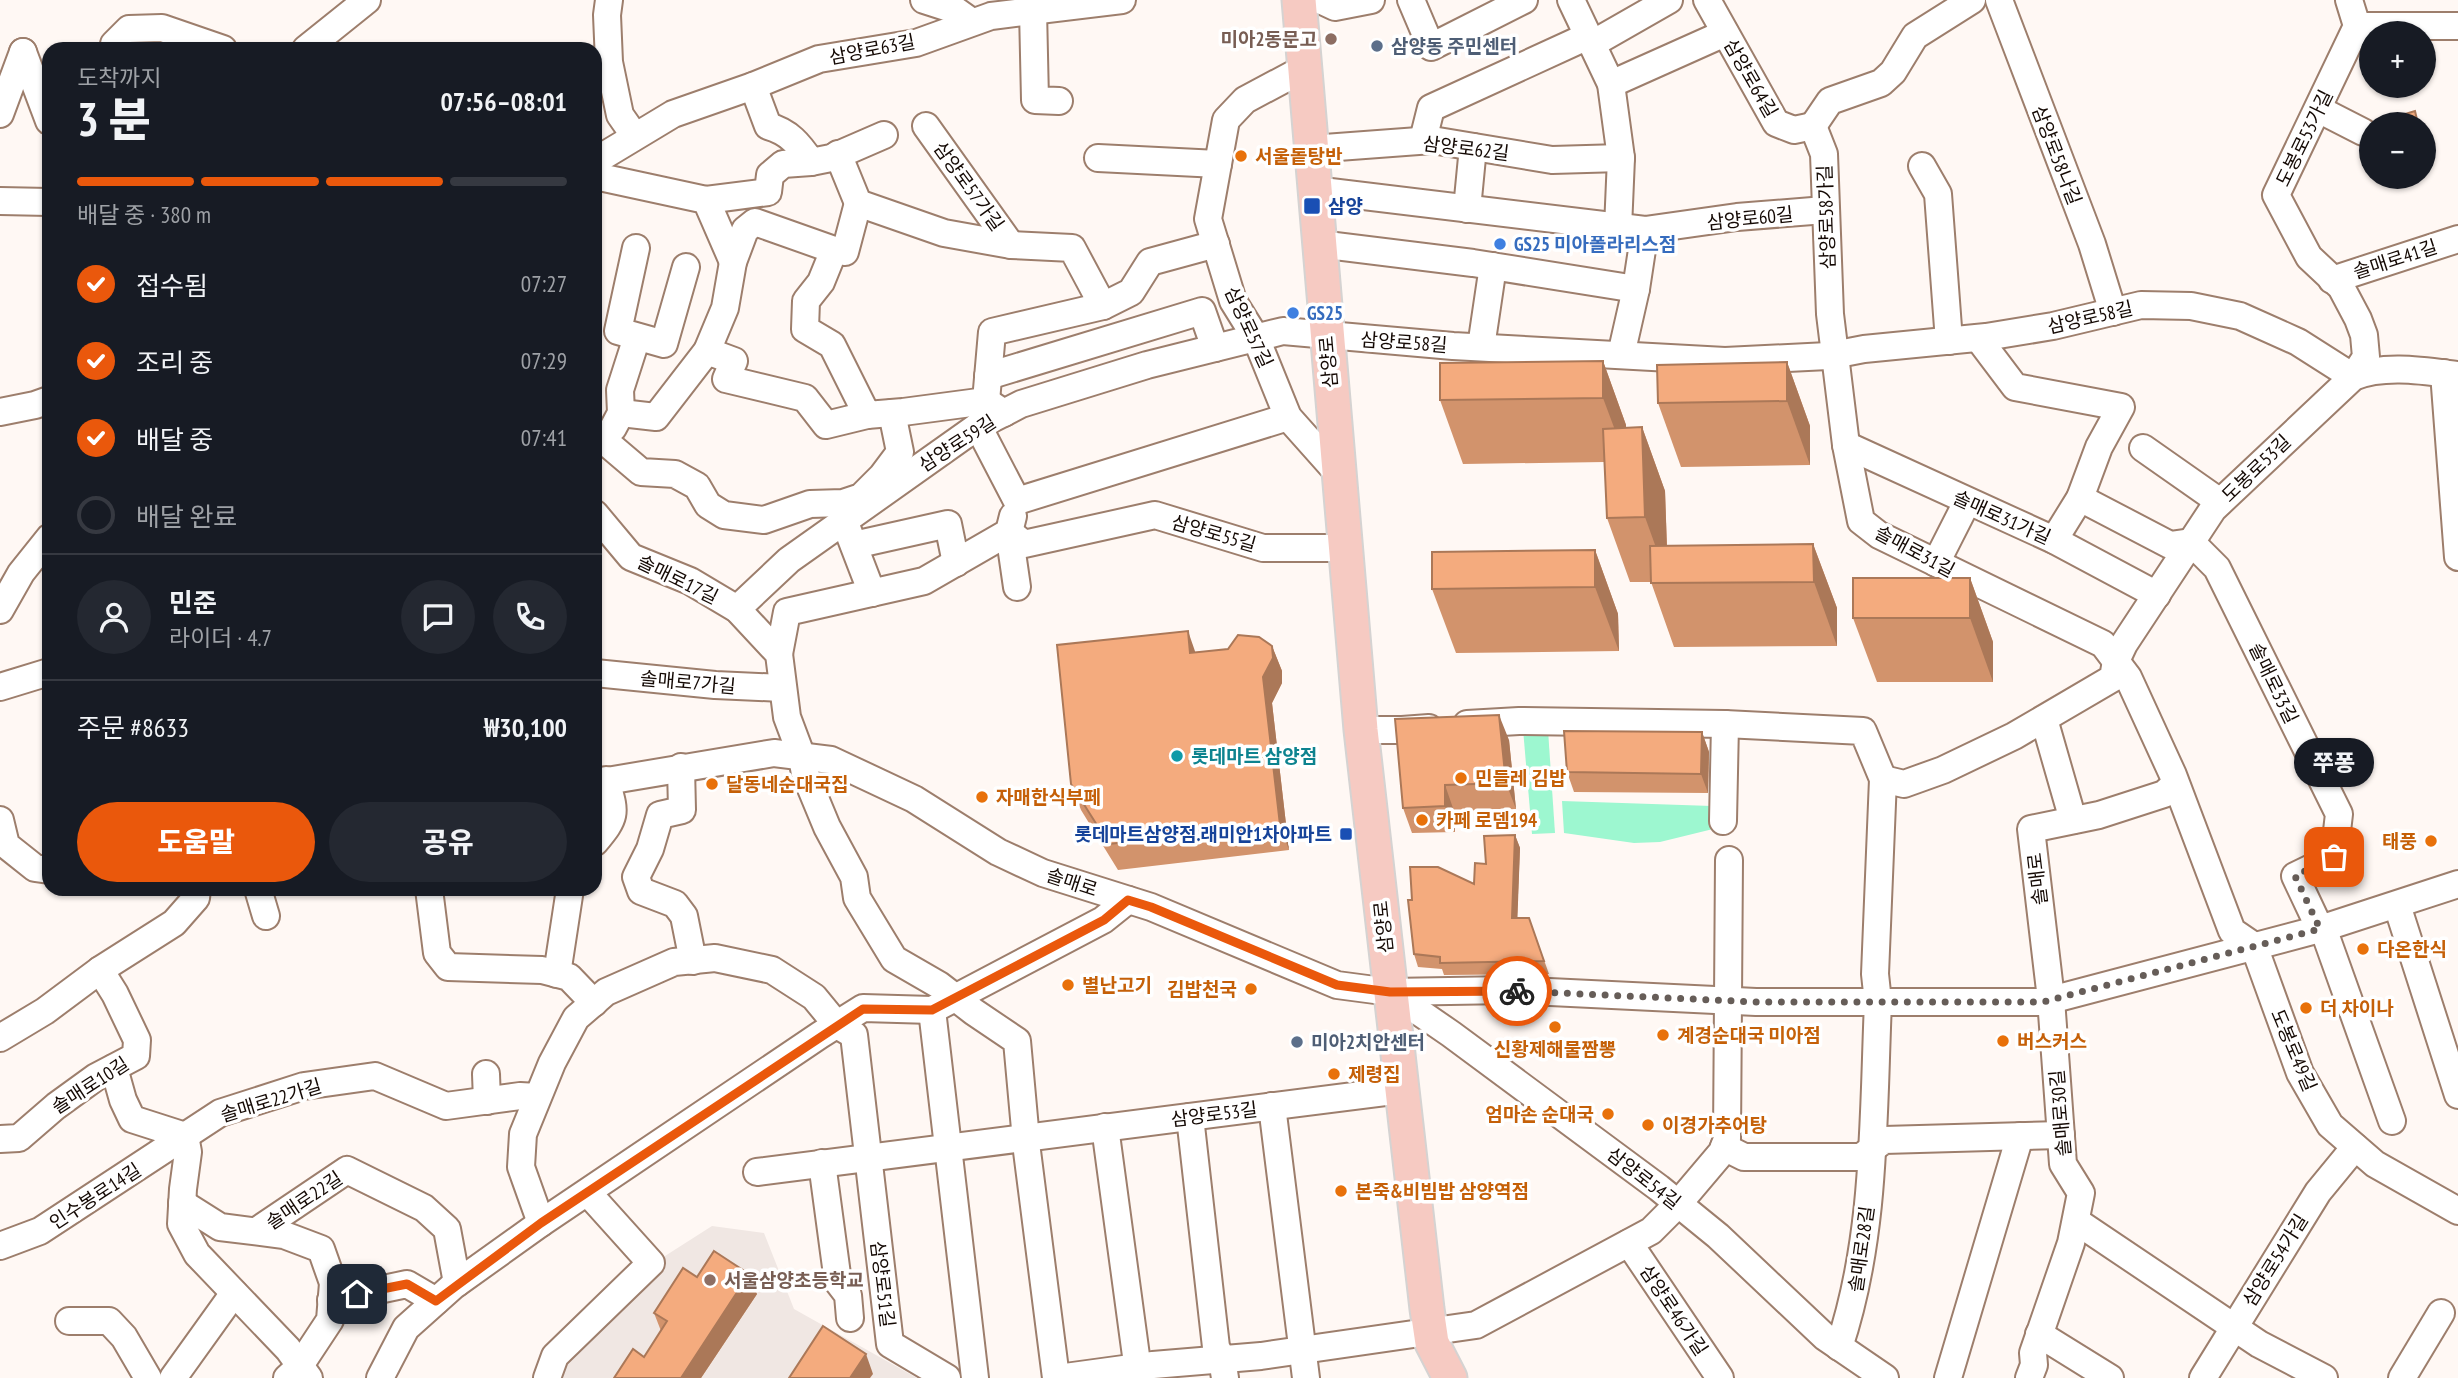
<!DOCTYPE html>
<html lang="ko">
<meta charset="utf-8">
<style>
body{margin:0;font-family:"PT Sans Narrow","Noto Sans KR",sans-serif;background:#242831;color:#f1f3f6;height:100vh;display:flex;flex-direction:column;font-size:26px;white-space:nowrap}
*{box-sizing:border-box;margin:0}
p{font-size:23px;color:#9ea1a6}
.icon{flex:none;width:38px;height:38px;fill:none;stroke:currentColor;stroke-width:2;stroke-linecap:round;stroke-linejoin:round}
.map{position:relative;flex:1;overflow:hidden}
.side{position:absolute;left:42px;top:42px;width:560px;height:854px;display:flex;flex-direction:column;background:#171b24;border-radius:21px;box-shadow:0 2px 5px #0004}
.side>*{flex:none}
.tools{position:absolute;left:2359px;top:21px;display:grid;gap:14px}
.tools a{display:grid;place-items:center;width:77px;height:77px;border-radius:50%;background:#171b24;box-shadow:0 2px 5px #0004;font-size:35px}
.pin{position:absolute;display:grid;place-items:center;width:60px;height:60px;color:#fff;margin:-30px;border-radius:14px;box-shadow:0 4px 10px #0006}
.courier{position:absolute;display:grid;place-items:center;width:70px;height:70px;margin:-35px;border:5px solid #ea580c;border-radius:50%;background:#fff;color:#222;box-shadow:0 2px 9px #0007}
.bubble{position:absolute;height:49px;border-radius:24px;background:#171b24;box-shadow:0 2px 5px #0004;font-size:23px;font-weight:800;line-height:49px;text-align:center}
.headline em{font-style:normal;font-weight:800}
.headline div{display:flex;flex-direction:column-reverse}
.headline{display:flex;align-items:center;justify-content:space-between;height:119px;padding:0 35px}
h1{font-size:46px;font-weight:800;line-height:52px}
.bar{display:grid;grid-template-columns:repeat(4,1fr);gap:10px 7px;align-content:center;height:84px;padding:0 35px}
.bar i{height:9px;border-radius:5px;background:#363941}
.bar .on{background:#ea580c}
.bar p{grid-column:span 4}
.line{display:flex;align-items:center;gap:18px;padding:0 35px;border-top:2px solid #363941}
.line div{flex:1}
.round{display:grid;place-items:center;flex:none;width:74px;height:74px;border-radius:37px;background:#242831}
ol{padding:0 35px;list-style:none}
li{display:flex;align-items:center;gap:21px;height:77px}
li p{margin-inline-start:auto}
li .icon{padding:7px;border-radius:50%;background:#ea580c;color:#fff;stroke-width:4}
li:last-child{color:#9ea1a6}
li i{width:38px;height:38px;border:4px solid #363941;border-radius:50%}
.cta{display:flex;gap:14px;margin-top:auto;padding:14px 35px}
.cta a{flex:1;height:80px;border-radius:42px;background:#ea580c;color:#fff;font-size:28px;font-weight:800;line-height:80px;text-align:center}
.cta a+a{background:#242831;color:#f1f3f6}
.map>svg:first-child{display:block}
</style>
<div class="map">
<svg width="2458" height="1378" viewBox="0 0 2458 1378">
<rect width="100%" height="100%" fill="#fff8f4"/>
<path fill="#f0e7e3" d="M712,1226L764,1233L794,1309L917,1378H552L611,1304L665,1256Z"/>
<g fill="#9df7d0">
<path d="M1523,729L1548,730L1555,833L1532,834Z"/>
<path d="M1562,801L1712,806L1713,829L1660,842L1634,843L1564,833Z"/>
</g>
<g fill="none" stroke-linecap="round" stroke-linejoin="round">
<defs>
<g id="minor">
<path d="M609,0L607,15L609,62L620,115L634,135"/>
<path d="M924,0L955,10L972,22"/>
<path d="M1320,0L1335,7L1371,0"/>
<path d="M1411,0L1431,47L1524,0"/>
<path d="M1571,0L1611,84L1621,158L1618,228"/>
<path d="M1707,0L1776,123L1794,130L1813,126"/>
<path d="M1999,0L2092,244L2113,312"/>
<path d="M1033,10L1035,100L1059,101"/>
<path d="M2357,26H2458"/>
<path d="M114,44L129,29L162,28L223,49"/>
<path d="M1592,44L1669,0"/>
<path d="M306,49L367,0"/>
<path d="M23,52L49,121"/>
<path d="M1305,68L1245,100L1226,120L1208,219L1233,301L1256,338L1288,417L1337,472"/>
<path d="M1611,84L1725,33"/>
<path d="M753,86L768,126C789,132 799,144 811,162L831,158L884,135"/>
<path d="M2318,109L2363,132"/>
<path d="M0,114L23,52"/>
<path d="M926,126L1011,245"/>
<path d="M1813,126L1824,154L1830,314L1846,445L1861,521L1879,535L2103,644L2128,677L2173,775L2232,931L2254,946L2300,1073L2330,1125L2375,1164L2458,1211"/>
<path d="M1813,126L1830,101L1881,83L1893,72L1915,36L1972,0"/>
<path d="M1423,140L1431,108L1588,36"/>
<path d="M1311,149L1432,140L1552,160L1621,158"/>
<path d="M838,154L858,203L944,233L1011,245L1072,248L1103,306"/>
<path d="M1098,158L1218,164"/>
<path d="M595,161L673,114L753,86L819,59L916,43L991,16L1122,0"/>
<path d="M1922,166L1938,194L1949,341"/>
<path d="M595,176L706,200L733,262"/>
<path d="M1314,190L1645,230L1737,217L1825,210"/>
<path d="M706,200L768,192L770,175L783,164L811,162"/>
<path d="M0,201L49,202"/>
<path d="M1467,209L1473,147"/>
<path d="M1319,244L1473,263L1636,289"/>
<path d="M636,248L618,331L664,344L686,267"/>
<path d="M834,250L845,252L858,203"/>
<path d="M2332,280L2458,239"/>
<path d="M1978,338L2015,387L2121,407L2099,447L2080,498L2054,540"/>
<path d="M1481,347L1493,266"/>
<path d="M707,351L734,361L726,379L805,398L826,425L867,415"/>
<path d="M1621,355L1636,289L1645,230"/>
<path d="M2444,373L2458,557"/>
<path d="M988,376L1202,311L1215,348"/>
<path d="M986,401L992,332L1103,306L1131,292L1150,262L1216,244"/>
<path d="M0,412L35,405L49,400"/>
<path d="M621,413L656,417L707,351L725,308L733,262L745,230L755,222L834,250L821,282L806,301L805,329L832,345L867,415L903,412L986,401L1004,413"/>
<path d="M978,426L1017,501L1288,417"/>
<path d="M613,428L621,413L620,390L637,337"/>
<path d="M601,438L641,472L675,474L697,486L708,505L724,515L764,520L810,504L843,503L861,497L882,476L900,452L892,413"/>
<path d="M1846,445L2054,540L2157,595"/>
<path d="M2143,448L2220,502"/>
<path d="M2080,498L2170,545L2191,542L2217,568L2339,814L2334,857L2295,876L2320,929"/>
<path d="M595,514L631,557L690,581L737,609L779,654L787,717L802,757L805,774L827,827L854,877L857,898L894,959L939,985L974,1012L1017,1041L1027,1151L1056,1378"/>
<path d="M847,528L872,593"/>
<path d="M1009,532L1024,544L1155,515L1263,548H1344"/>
<path d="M1009,532L1017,587"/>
<path d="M854,545L948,524L956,563"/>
<path d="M1936,563L1967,502"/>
<path d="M737,609L789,560L978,426L1021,404L1147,365L1283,331L1453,346L1725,361L1828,356L1864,349L1986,337L2053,326L2141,305L2191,306L2240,316L2298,342L2353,377L2366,357L2364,335L2358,319L2341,287L2309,257L2276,195L2357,26L2349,0"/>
<path d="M0,610L21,573L49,538"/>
<path d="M779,654L787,612L924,581L1009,532L1013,516"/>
<path d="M595,673L715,685L782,688"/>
<path d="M0,687L49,672"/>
<path d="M2044,719L2073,820"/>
<path d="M1467,724L1519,721L1725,724L1863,731L1883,779L1875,974L1878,1002C1873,1117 1876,1237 1839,1347"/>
<path d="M1361,730H1402L1429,728"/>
<path d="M681,767L682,810L660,815L650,849L636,877L641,891L675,904L684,916L693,961"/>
<path d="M1883,779L1904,784L1943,770L2014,736L2113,678L2116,661L2124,644L2213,509L2353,377C2384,364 2425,371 2458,375"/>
<path d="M595,783L774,753L831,760L914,799L998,852L1043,873L1151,907L1337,985L1390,992L1509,990L1756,1002H2043L2320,929L2458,884"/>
<path d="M0,820L6,845L35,868L49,870"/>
<path d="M1723,821L1725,724"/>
<path d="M595,842C618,815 615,813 606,780"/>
<path d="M258,889L266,916"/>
<path d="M429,889L437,953L448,967L542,970L569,977L594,1003"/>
<path d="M2397,905L2458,1095"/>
<path d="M2323,928L2392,1121"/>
<path d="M557,974L570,889"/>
<path d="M1390,992L1451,1034L1659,1188L1718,1236L1825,1337L1885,1378"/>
<path d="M932,1010L975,1378"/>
<path d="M0,1038L45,1011L100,970L174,923L196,898L197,889"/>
<path d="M114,1068L123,1100L132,1119L185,1136"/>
<path d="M486,1074L487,1101"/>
<path d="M1272,1106L1306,1378"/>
<path d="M1190,1117L1216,1347L1222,1359L1225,1378"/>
<path d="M1105,1127L1139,1378"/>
<path d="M185,1136L188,1152L183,1189L181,1224L197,1254L288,1349L309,1378"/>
<path d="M0,1139L19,1138L56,1106L96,1077L136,1056L137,1040L115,994L100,970"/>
<path d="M1724,1147L1744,1157H1861L1884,1140L2061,1135"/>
<path d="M822,1163L838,1282L848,1295L850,1318"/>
<path d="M757,1172L1401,1090"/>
<path d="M182,1203L220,1227L284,1235L321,1249L333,1283L330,1320L299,1367L287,1378"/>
<path d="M2076,1221L2259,1344L2324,1378"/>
<path d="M541,1223L521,1167L523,1134L552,1063L576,1018L606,992L674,962L715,958L772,970L814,997L837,1025L854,1035L890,1344L947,1378"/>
<path d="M258,1230L347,1170L424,1208L447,1229L457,1283"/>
<path d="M1629,1243L1720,1378"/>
<path d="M0,1246L40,1231L220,1113L304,1086L375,1076L446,1106L520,1096L537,1097"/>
<path d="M331,1300L407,1284L436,1301"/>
<path d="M69,1321H109L124,1337L148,1378"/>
<path d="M2039,1334L2110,1378"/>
<path d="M173,1378L234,1293"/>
<path d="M380,1378L406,1328L453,1286L541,1223L820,1035L863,1008L932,1010L1103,920L1128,900"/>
<path d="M547,1378L555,1356L651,1263L588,1193"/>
<path d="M1058,1378L1153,1365L1261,1356L1476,1325L1651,1231L1678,1204L1722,1152L1727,1139L1729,860"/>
<path d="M1948,1378L2020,1136"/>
<path d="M2029,1378L2034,1365L2033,1353L2071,1243L2081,1193L2063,1164L2051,999L2031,829L2099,815L2164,794L2175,784"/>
<path d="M2203,1378L2318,1192L2355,1147"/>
<path d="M2402,1378L2441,1313"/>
</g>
<path id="major" d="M1299,0L1361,730L1427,1309L1432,1343L1450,1378"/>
</defs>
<use href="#minor" stroke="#9d7e6c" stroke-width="30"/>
<use href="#major" stroke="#d5d3d2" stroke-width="37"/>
<use href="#minor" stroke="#fff" stroke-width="26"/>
<use href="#major" stroke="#f6cac2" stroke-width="33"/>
</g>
<g fill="#d2936c">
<path d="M2424,141L2431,166L2424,168Z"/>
<path d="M1603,361L1626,425V428L1642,427L1665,491L1667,546L1813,544L1837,608V646L1674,647L1651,582H1630L1607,518L1605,462L1463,464L1440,400Z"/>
<path d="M1787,362L1810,426V465L1681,467L1658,403Z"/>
<path d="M1595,550L1618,614L1619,651L1456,653L1432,589Z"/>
<path d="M1970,578L1993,642V682H1877L1853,618Z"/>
<path d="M1272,646L1282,671V683L1272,703L1289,850L1118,870L1081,810L1071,784L1195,652Z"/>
<path d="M1702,732L1709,752L1708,793L1574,792L1567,772Z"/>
<path d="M1509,740L1516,809L1454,811L1455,832L1412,833L1403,808Z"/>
<path d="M1515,835L1520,848L1517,918H1529L1549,974L1444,975L1442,969L1418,967L1414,954L1412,900L1474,884Z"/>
<path d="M697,1277L757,1294L701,1378H614L644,1357L661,1331L654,1313Z"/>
</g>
<g fill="#ab7858">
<path d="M1603,361L1626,425L1627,462L1603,398Z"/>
<path d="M1787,362L1810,426V465L1787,401Z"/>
<path d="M1642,427L1665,491L1668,581L1645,517Z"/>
<path d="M1813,544L1837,608V646L1814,582Z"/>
<path d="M1595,550L1618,614L1619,651L1595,587Z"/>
<path d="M1970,578L1993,642V682L1970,618Z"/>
<path d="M1188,631L1197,657L1190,653Z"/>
<path d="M1272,646L1282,671V683L1272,703L1289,850L1280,825L1263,677Z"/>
<path d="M1499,715L1509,740L1516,809L1506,783Z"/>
<path d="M1702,732L1709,752L1708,793L1701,774Z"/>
<path d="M1445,785L1454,811L1455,832L1445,806Z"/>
<path d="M1515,835L1520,848L1517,930L1512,918Z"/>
<path d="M749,1274L757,1294L701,1378H681Z"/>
<path d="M866,1354L873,1374L870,1378H850Z"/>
</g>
<g fill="#f4ab7e" stroke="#ab7858" stroke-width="2">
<path d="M2415,111L2418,124H2383L2382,121Z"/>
<path d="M1603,361V398L1440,400V363Z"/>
<path d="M1787,362V401L1658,403L1657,365Z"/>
<path d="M1642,427L1645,517L1607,518L1603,429Z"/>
<path d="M1813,544L1814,582L1651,583L1650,546Z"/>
<path d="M1595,550V587L1432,589V552Z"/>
<rect x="1853" y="578" width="117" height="40"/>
<path d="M1188,631L1190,653L1228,649L1238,635L1259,637L1272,646L1273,658L1263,677L1280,825L1109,844L1071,784L1057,645Z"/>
<path d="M1499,715L1506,783L1445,785V806L1403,808L1395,719Z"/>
<path d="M1564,731L1702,732L1701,774L1567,772Z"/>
<path d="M1515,835L1512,918H1529L1544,961L1440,963V957L1414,954L1408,900H1412L1410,867H1438L1474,884L1475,863L1486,864L1484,836Z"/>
<path d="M714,1251L749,1274L681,1378H614L633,1349L644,1357L667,1321L654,1313L683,1268L697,1277Z"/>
<path d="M823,1326L866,1354L850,1378H789Z"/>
</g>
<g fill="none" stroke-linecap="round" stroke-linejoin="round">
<path stroke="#665d58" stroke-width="7" stroke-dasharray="0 12.6" d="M1517,991L1756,1002H2043L2320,929L2295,876L2334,857"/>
<path stroke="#ea580c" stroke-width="9" d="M357,1294L407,1284L436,1301L541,1223L863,1009L932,1010L1104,920L1128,900L1151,907L1337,985L1390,992L1517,991"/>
</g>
<g fill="#8d6e63" stroke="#fff" stroke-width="2.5">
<circle cx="1331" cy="39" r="7"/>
<circle cx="710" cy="1280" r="7"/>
</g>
<g fill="#5c6f8a" stroke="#fff" stroke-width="2.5">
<circle cx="1377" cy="46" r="7"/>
<circle cx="1297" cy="1042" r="7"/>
</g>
<g fill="#e8710a" stroke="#fff" stroke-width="2.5">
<circle cx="1241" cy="156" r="7"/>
<circle cx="1461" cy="778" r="7"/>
<circle cx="712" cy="784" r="7"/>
<circle cx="982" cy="797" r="7"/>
<circle cx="1422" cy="820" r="7"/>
<circle cx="2431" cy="841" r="7"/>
<circle cx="2363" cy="949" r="7"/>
<circle cx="1068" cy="985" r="7"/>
<circle cx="1251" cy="989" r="7"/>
<circle cx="2306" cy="1008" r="7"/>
<circle cx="1555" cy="1027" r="7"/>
<circle cx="1663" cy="1035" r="7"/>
<circle cx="2003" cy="1041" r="7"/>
<circle cx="1334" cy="1074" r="7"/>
<circle cx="1608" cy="1114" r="7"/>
<circle cx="1648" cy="1125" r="7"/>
<circle cx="1341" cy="1191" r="7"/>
</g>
<g fill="#1a4fb4" stroke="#fff" stroke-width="2.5">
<rect x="1303" y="197" width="18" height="18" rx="3.5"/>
<rect x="1339" y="827" width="14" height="14" rx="3.5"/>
</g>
<g fill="#3f7fe0" stroke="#fff" stroke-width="2.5">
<circle cx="1500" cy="244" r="7"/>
<circle cx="1293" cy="313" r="7"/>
</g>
<circle fill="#0f9aa8" stroke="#fff" stroke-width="2.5" cx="1177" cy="756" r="7"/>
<g text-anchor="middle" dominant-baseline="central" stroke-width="7" stroke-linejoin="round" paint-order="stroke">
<g font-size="19" font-weight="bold" fill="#785e54" stroke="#fff" text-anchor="end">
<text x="1317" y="39">미아2동문고</text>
<text x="724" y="1280" text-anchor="start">서울삼양초등학교</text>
</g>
<g font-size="19" font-weight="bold" fill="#4e5e75" stroke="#fff" text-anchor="start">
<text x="1391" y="46">삼양동 주민센터</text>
<text x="1311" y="1042">미아2치안센터</text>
</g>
<g font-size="19" fill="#140904" stroke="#fff">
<text transform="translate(872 49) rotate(-11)">삼양로63길</text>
<text transform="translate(1751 78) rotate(60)">삼양로64길</text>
<text transform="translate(2304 138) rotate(-64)">도봉로53가길</text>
<text transform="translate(1466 148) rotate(7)">삼양로62길</text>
<text transform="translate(2057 155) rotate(69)">삼양로58나길</text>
<text transform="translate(969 186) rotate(54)">삼양로57가길</text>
<text transform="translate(1826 217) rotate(-92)">삼양로58가길</text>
<text transform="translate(1750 218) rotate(-6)">삼양로60길</text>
<text transform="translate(2395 259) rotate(-18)">솔매로41길</text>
<text transform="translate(2090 317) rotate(-13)">삼양로58길</text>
<text transform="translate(1249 327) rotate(65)">삼양로57길</text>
<text transform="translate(1404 342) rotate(4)">삼양로58길</text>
<text transform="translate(1328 362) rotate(-95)">삼양로</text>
<text transform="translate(957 443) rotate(-33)">삼양로59길</text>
<text transform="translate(2256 468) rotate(-44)">도봉로53길</text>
<text transform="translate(2002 517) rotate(24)">솔매로31가길</text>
<text transform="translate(1214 533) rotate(16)">삼양로55길</text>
<text transform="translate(1915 551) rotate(28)">솔매로31길</text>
<text transform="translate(678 579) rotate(26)">솔매로17길</text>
<text transform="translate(688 682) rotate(5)">솔매로7가길</text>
<text transform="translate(2274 683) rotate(64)">솔매로33길</text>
<text transform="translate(2037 879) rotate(-97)">솔매로</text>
<text transform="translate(1072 882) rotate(18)">솔매로</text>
<text transform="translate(1383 927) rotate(-96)">삼양로</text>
<text transform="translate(2294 1050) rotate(67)">도봉로49길</text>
<text transform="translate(90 1085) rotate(-33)">솔매로10길</text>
<text transform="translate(271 1100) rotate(-17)">솔매로22가길</text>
<text transform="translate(2060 1113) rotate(-95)">솔매로30길</text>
<text transform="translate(1214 1114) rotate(-7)">삼양로53길</text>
<text transform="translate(1644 1178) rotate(38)">삼양로54길</text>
<text transform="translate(95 1196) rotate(-33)">인수봉로14길</text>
<text transform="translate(304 1200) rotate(-34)">솔매로22길</text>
<text transform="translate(1861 1249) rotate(-82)">솔매로28길</text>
<text transform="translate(2275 1260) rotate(-58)">삼양로54가길</text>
<text transform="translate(883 1284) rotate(83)">삼양로51길</text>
<text transform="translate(1674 1310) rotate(56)">삼양로46가길</text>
</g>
<g font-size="19" font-weight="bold" fill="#c56008" stroke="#fff" text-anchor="start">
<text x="1255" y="156">서울돝탕반</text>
<text x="1475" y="778">민들레 김밥</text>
<text x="726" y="784">달동네순대국집</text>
<text x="996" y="797">자매한식부페</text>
<text x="1436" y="820">카페 로뎀194</text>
<text x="2417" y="841" text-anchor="end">태풍</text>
<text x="2377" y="949">다온한식</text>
<text x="1082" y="985">별난고기</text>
<text x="1237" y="989" text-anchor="end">김밥천국</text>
<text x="2320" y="1008">더 차이나</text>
<text x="1677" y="1035">계경순대국 미아점</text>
<text x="2017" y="1041">버스커스</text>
<text x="1555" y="1049" text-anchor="middle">신황제해물짬뽕</text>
<text x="1348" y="1074">제령집</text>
<text x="1594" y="1114" text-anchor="end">엄마손 순대국</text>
<text x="1662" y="1125">이경가추어탕</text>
<text x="1355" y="1191">본죽&amp;비빔밥 삼양역점</text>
</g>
<g font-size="19" font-weight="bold" fill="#164399" stroke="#fff" text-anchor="start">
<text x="1328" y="206">삼양</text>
<text x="1332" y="834" text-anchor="end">롯데마트삼양점.래미안1차아파트</text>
</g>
<g font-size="19" font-weight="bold" fill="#366cbe" stroke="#fff" text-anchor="start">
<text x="1514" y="244">GS25 미아폴라리스점</text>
<text x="1307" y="313">GS25</text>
</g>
<g font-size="19" font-weight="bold" fill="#0d838f" stroke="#fff" text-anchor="start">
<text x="1191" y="756">롯데마트 삼양점</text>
</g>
</g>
</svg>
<div class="tools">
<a>+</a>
<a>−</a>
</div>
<div class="pin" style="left:2334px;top:857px;background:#ea580c"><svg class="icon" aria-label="bag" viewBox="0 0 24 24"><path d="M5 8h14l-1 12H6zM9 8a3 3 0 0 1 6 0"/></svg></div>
<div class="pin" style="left:357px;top:1294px;background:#1f2937"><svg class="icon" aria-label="home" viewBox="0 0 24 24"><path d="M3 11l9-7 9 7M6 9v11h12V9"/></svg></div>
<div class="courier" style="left:1517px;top:991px"><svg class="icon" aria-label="bike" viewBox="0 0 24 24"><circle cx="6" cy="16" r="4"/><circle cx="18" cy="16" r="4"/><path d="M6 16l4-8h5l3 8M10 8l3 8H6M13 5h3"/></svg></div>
<div class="bubble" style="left:2294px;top:738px;width:80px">쭈퐁</div>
<section class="side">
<div class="headline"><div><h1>3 분</h1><p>도착까지</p></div><em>07:56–08:01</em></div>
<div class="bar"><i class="on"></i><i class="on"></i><i class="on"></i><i></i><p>배달 중 · 380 m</p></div>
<ol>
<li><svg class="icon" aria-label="check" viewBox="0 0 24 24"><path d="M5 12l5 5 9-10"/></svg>접수됨<p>07:27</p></li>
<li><svg class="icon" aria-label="check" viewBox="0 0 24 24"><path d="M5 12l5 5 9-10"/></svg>조리 중<p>07:29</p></li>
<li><svg class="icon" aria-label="check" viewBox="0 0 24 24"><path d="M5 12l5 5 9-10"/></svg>배달 중<p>07:41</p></li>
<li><i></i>배달 완료</li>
</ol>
<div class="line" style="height:126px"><a class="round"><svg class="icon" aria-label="person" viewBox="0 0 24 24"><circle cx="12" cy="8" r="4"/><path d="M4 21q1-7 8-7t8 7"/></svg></a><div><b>민준</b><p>라이더 · 4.7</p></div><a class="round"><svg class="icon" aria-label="chat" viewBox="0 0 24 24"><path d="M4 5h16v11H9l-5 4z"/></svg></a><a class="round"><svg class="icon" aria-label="phone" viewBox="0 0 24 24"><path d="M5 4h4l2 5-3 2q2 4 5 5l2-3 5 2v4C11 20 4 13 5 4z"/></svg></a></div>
<div class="line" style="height:91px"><div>주문 #8633</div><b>₩30,100</b></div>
<div class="cta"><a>도움말</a><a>공유</a></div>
</section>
</div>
